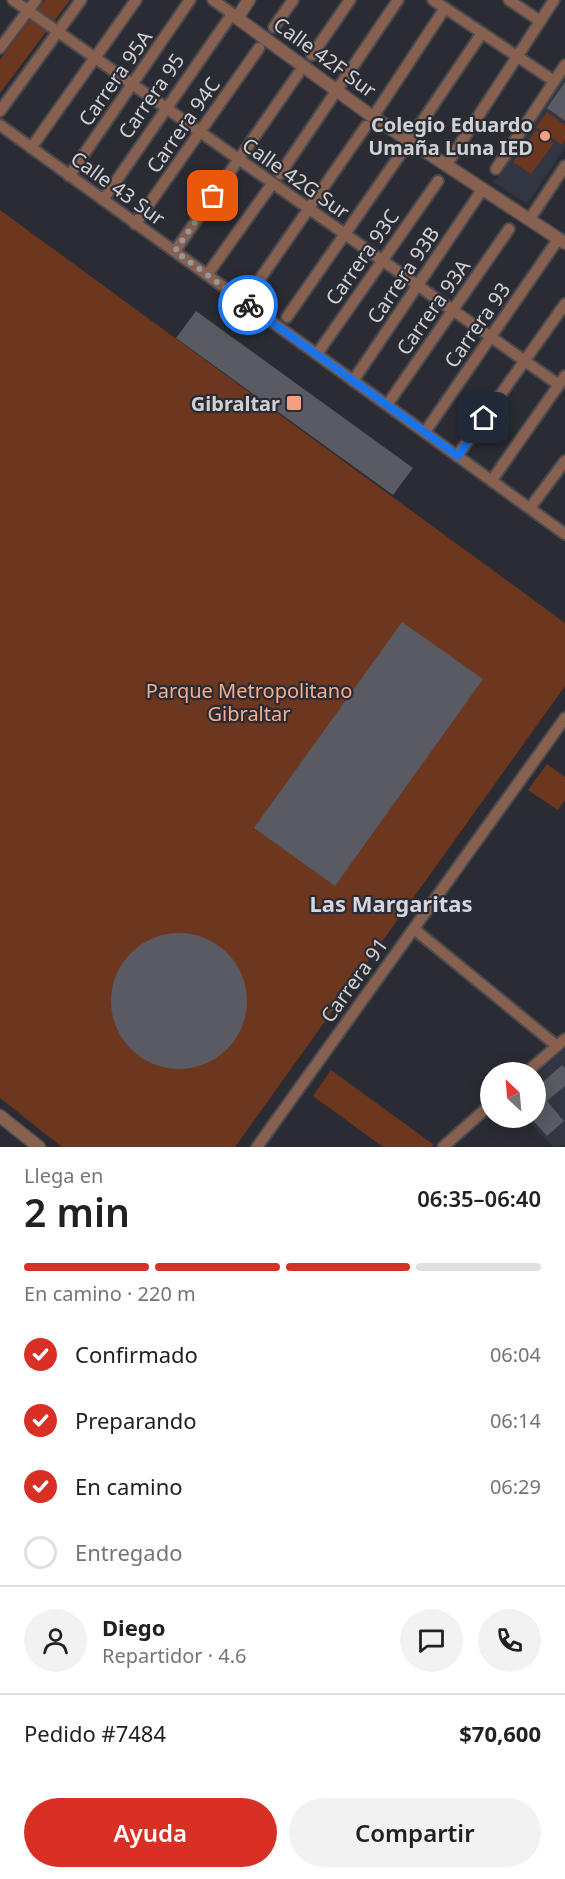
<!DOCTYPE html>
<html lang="es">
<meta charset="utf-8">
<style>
body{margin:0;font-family:"Noto Sans",sans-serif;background:#f2f2f2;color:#202124;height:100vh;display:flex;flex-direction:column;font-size:22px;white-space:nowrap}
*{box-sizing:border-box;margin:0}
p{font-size:20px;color:#757577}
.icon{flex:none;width:33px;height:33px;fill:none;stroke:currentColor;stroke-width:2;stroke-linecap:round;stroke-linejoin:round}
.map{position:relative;height:1147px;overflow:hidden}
.panel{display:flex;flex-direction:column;background:#fff;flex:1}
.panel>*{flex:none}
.needle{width:39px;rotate:334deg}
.controls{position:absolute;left:480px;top:1062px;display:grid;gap:12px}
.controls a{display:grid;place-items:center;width:66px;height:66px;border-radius:50%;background:#fff;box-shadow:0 3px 15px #0003;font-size:30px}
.pin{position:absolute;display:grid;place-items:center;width:51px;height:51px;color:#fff;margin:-26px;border-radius:12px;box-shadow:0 3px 9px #0006}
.courier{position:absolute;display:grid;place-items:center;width:60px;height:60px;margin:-30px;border:4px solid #1a73e8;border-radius:50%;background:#fff;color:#222;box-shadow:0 2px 8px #0007}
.head em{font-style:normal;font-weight:600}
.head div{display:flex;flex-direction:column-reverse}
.head{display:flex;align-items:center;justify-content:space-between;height:102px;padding:0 24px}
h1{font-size:39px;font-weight:600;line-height:45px}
.bar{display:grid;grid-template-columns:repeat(4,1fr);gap:9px 6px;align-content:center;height:72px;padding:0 24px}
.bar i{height:8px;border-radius:4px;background:#e0e0e0}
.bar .current{background:#d93025}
.bar p{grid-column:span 4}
.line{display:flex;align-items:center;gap:15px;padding:0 24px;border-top:2px solid #e0e0e0}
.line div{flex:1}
.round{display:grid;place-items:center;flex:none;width:63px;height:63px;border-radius:32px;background:#f2f2f2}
ol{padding:0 24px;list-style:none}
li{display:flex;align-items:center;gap:18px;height:66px}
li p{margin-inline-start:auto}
li .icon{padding:6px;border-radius:50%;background:#d93025;color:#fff;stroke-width:4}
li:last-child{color:#757577}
li i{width:33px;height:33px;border:3px solid #e0e0e0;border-radius:50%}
.action{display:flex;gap:12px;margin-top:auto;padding:12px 24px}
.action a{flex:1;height:69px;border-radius:36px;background:#d93025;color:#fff;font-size:24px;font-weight:600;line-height:69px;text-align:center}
.action a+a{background:#f2f2f2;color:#202124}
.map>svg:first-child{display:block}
</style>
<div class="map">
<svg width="565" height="1147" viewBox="0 0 565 1147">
<rect width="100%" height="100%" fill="#2b2c33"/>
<g fill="#323542">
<path d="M565,77V147L527,204L494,182Z"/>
<path d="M565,1049V1145L553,1147L526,1118H536V1075Z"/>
</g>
<g fill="#6d361f">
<path d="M45,0H70L0,93V60Z"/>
<path d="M547,112L565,125V140L562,145L536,127Z"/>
<path d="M536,130L554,143L531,174L513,162Z"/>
<path d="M0,210L565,623V686L235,1147H62L0,1098Z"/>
<path d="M547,764L565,777V800L558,810L528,790Z"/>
<path d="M331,1070L434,1145L431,1147H383L313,1096Z"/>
</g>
<g fill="#595a62">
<path d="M565,82V121L547,108Z"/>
<path d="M196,311L413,468L393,495L176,338Z"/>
<path d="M402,622L483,679L335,886L254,828Z"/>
<circle cx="179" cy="1001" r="68"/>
<path d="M562,1065L565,1068V1086L547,1101L564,1121L547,1136L531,1118H536V1088Z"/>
</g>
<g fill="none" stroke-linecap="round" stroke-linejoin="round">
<defs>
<g id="minor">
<path d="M13,0L559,385"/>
<path d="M213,0L237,17"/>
<path d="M433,0L554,81"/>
<path d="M509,0L540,21"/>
<path d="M274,27L293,0"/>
<path d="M0,48L36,0"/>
<path d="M312,55L350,0"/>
<path d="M0,111L81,0"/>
<path d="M373,117L445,8"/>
<path d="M0,125L565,534"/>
<path d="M415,132L482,33"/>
<path d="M31,148L136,0"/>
<path d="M451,158L554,0"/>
<path d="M496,169L565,65"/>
<path d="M280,174L398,0"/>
<path d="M69,176L190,0"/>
<path d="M103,200L232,14"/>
<path d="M529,220L565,166"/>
<path d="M135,224L259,48"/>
<path d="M175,251L298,74"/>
<path d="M207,275L272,184"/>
<path d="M244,302L366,126"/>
<path d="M287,317L402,152"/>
<path d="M317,354L438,181"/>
<path d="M353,381L482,190"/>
<path d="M387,405L509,229"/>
<path d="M425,432L559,238"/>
<path d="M457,456L565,304"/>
<path d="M492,480L565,376"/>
<path d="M530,508L565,461"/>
<path d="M414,929L557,1046"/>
<path d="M527,1072L565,1039"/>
<path d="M257,1147L565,718"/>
<path d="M443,1147L490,1105"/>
</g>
<g id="tertiary">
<path d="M249,0L237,18L373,117L565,243"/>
<path d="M0,1116L39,1147"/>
</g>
</defs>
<use href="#minor" stroke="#494a50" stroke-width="14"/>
<use href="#tertiary" stroke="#494a50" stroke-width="15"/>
<use href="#minor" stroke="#886050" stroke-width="10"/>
<use href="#tertiary" stroke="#886050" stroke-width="12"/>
</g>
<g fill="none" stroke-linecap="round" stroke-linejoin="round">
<path stroke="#96979c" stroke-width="6" stroke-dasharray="0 10.8" d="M213,196L175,251L248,305"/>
<path stroke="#1a73e8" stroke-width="8" d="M248,305L458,456L484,418"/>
</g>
<g fill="#f2a07f" stroke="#2b2c33" stroke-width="2">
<circle cx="545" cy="136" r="6"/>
<rect x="286" y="395" width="16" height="16" rx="3"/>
</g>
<g text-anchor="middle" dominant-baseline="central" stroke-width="4.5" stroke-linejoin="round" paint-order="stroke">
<g font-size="20" fill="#d0d1d5" stroke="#2b2c33">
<text transform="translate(325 57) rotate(36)">Calle 42F Sur</text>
<text transform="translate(115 78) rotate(-55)">Carrera 95A</text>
<text transform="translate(151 96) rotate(-55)">Carrera 95</text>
<text transform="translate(183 125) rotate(-55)">Carrera 94C</text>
<text transform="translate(296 178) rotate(35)">Calle 42G Sur</text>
<text transform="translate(118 188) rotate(36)">Calle 43 Sur</text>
<text transform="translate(362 257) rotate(-55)">Carrera 93C</text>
<text transform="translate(403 275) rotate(-56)">Carrera 93B</text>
<text transform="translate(433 307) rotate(-55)">Carrera 93A</text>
<text transform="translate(477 325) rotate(-55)">Carrera 93</text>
<text transform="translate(354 980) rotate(-54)">Carrera 91</text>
</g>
<g font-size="20" font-weight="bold" fill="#d0d1d5" stroke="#2b2c33" text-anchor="end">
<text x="533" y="124">Colegio Eduardo<tspan x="533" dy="23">Umaña Luna IED</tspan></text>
<text x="280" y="403">Gibraltar</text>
</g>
<g font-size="20" fill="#f6ac8f" stroke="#2b2c33">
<text x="249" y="690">Parque Metropolitano<tspan x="249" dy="23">Gibraltar</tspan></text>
</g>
<g font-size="22" font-weight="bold" fill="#d5d7e0" stroke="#2b2c33">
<text x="391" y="903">Las Margaritas</text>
</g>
</g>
</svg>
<div class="controls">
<a><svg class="needle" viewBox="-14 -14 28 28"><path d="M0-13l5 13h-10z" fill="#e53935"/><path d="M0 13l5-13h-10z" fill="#757577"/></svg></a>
</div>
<div class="pin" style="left:213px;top:196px;background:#ea580c"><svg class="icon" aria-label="bag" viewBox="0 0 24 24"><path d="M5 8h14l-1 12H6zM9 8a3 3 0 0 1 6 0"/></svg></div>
<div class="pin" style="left:484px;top:418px;background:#1f2937"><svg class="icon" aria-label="home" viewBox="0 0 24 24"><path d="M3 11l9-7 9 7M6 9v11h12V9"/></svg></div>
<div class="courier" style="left:248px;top:305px"><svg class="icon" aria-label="bike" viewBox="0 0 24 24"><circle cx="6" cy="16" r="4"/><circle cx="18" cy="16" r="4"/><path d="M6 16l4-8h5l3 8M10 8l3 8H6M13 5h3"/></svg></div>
</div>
<section class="panel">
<div class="head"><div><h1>2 min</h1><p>Llega en</p></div><em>06:35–06:40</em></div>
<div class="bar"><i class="current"></i><i class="current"></i><i class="current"></i><i></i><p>En camino · 220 m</p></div>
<ol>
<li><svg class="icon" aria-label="check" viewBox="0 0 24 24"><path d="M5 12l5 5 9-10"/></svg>Confirmado<p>06:04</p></li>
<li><svg class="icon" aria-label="check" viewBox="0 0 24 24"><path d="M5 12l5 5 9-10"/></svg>Preparando<p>06:14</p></li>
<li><svg class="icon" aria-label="check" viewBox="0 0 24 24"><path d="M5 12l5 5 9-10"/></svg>En camino<p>06:29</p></li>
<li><i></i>Entregado</li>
</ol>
<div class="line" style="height:108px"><a class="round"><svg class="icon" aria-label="person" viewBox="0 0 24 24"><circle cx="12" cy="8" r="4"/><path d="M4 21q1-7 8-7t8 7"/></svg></a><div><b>Diego</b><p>Repartidor · 4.6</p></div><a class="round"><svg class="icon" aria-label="chat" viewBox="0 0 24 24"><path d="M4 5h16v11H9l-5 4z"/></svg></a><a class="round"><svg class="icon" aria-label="phone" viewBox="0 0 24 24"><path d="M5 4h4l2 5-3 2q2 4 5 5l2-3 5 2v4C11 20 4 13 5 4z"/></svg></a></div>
<div class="line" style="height:78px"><div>Pedido #7484</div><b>$70,600</b></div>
<div class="action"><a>Ayuda</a><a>Compartir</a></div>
</section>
